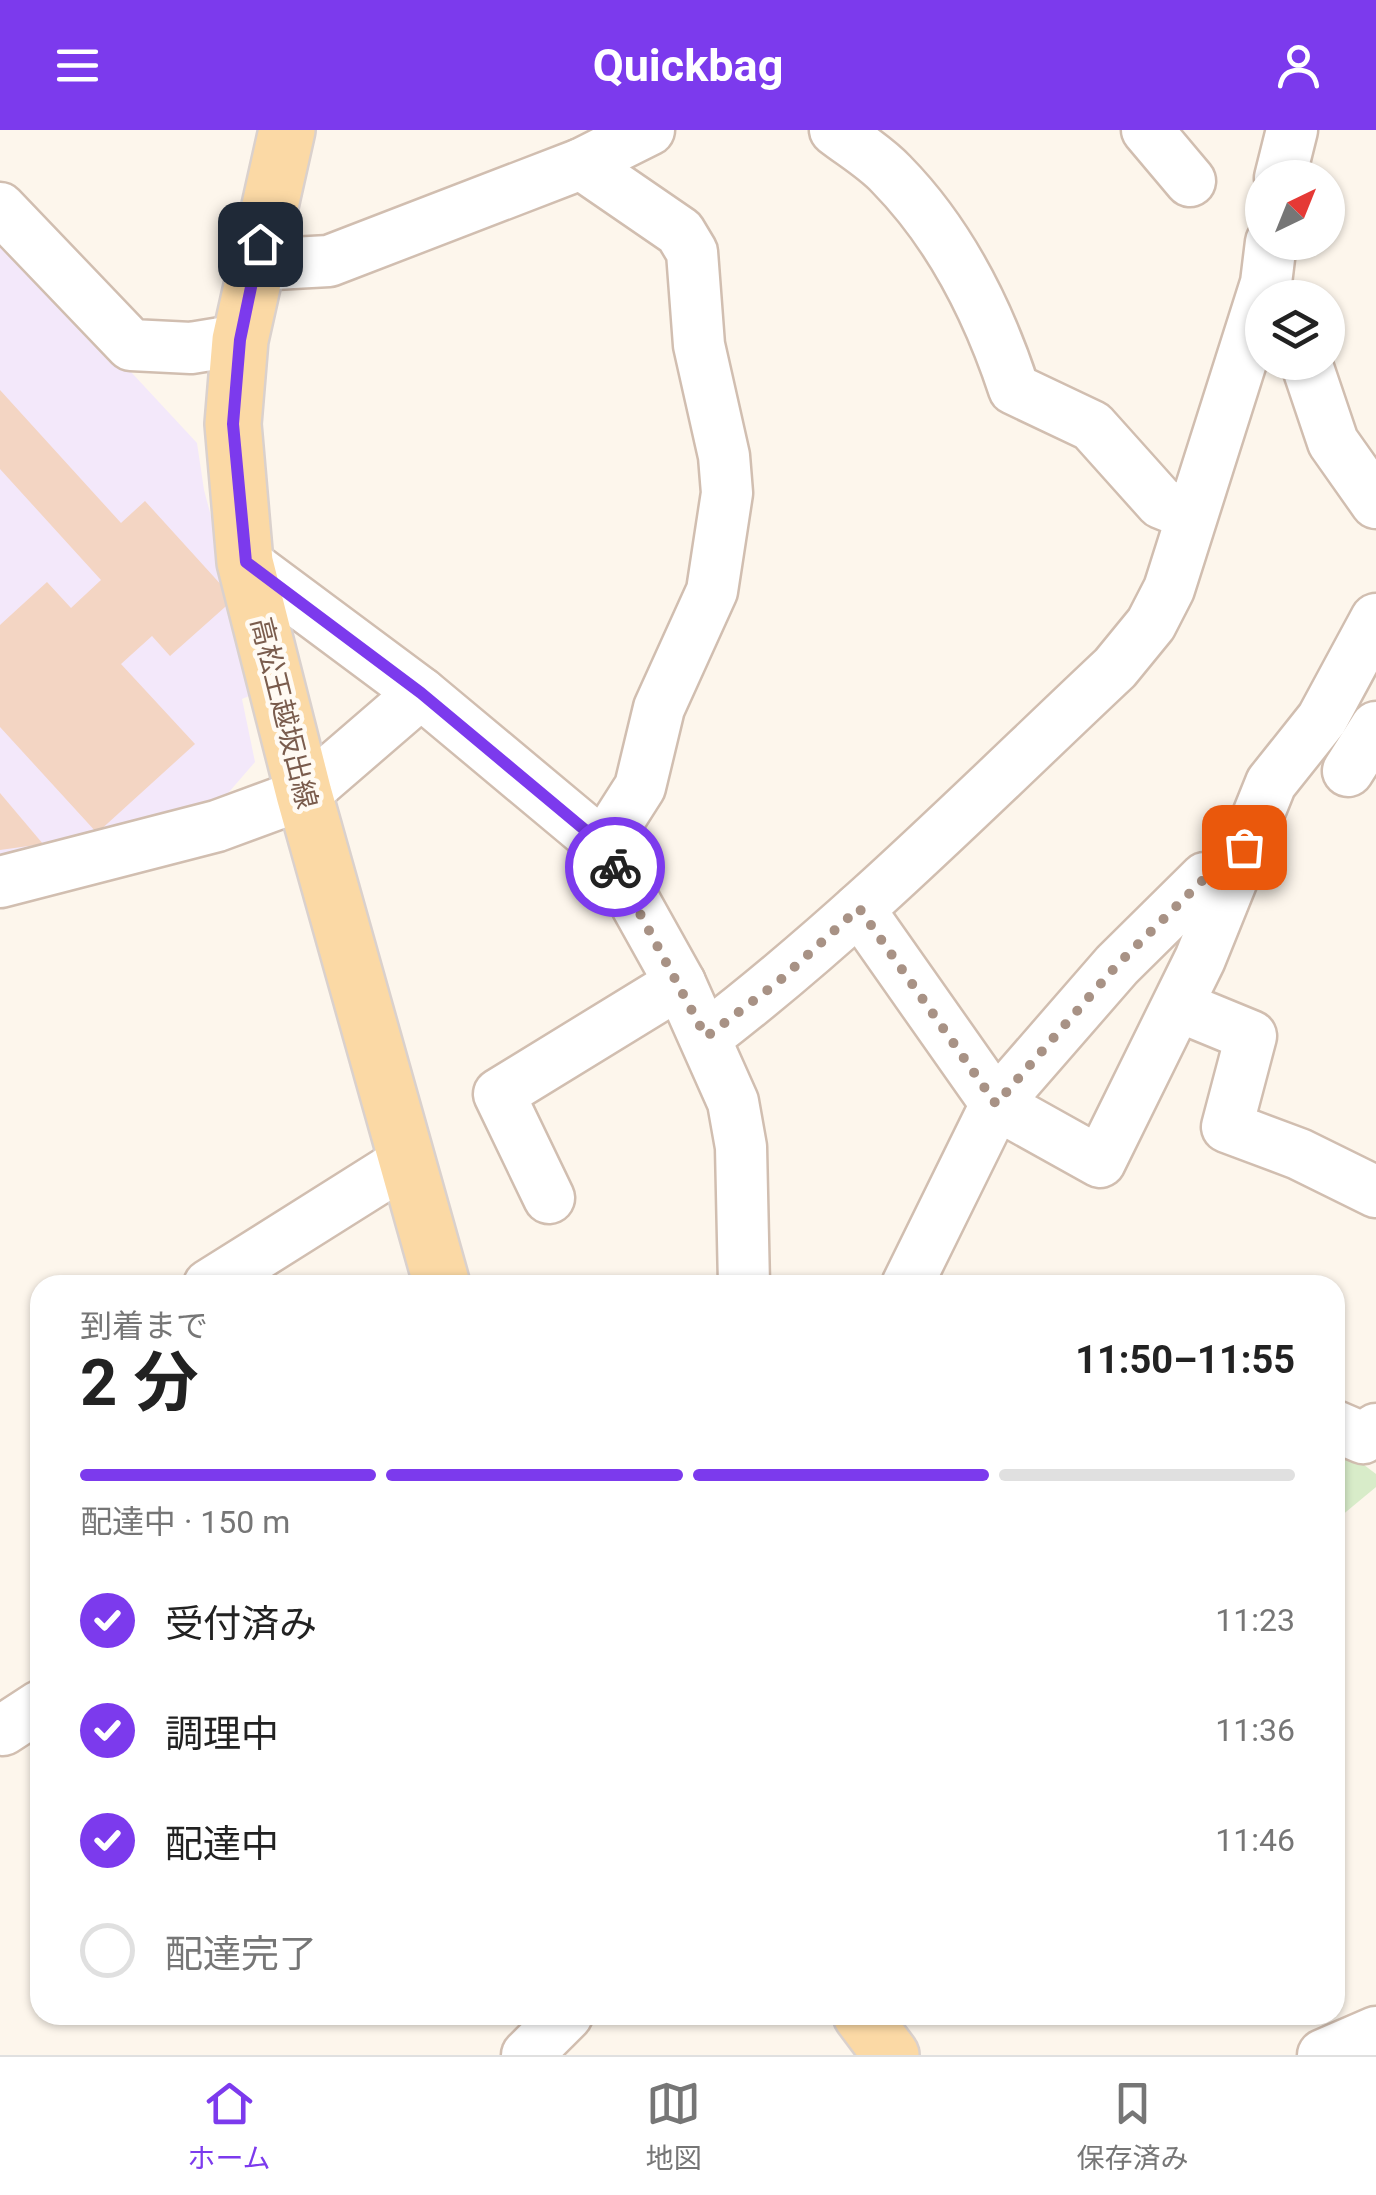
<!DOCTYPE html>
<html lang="ja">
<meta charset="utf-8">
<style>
body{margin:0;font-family:Roboto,"Noto Sans JP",sans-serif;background:#f2f2f2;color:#222;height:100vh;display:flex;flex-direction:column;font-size:38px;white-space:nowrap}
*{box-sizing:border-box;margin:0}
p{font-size:32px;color:#767676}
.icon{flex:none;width:55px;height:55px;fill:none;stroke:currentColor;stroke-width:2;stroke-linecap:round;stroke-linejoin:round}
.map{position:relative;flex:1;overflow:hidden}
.sheet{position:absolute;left:30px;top:1145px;width:1315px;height:750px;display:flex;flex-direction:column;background:#fff;border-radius:30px;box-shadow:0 2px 8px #0004}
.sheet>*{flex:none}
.needle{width:65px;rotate:43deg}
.controls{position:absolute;left:1245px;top:30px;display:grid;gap:20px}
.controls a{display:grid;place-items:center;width:100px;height:100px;border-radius:50%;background:#fff;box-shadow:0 2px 8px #0004;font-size:50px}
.pin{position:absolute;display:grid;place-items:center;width:85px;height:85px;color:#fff;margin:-42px;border-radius:20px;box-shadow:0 5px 15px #0006}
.courier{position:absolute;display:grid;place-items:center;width:100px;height:100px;margin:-50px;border:8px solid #7c3aed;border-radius:50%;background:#fff;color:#222;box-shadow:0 2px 12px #0007}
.overview em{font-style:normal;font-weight:700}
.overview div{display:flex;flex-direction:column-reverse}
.overview{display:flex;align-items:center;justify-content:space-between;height:170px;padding:0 50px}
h1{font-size:65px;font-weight:700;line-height:75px}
.bar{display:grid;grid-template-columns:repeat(4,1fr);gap:15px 10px;align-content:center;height:120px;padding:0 50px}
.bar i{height:12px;border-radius:8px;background:#e0e0e0}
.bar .selected{background:#7c3aed}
.bar p{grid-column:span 4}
ol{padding:0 50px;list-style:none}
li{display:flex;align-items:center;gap:30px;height:110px}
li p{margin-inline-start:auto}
li .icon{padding:10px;border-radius:50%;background:#7c3aed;color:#fff;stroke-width:4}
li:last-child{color:#767676}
li i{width:55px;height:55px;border:5px solid #e0e0e0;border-radius:50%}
header{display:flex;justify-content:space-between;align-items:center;height:130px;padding:0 50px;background:#7c3aed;color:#fff;font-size:45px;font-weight:700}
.tabs{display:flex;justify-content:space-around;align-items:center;height:140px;border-top:2px solid #e0e0e0;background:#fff;font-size:28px;color:#767676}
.tabs a{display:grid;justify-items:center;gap:5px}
.tabs .selected{color:#7c3aed}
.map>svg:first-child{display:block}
</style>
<header><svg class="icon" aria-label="menu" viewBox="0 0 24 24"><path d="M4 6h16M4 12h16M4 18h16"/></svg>Quickbag<svg class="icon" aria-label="person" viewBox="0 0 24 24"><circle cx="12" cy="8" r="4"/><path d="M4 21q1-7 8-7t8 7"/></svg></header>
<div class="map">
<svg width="1376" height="1925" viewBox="0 0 1376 1925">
<rect width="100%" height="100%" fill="#fdf6ec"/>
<path fill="#f3e8fa" d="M0,101L197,313L204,360L258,562L242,569L255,632L210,684L0,741Z"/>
<path fill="#d8ecc9" d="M1335,1313L1376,1344V1357L1335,1391Z"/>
<g fill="#f3d5c3">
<path d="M0,260L121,393L145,371L234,469L170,526L152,506L121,534L195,614L97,703L0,597V495L47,452L71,478L101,450L0,339Z"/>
<path d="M0,663L43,714L0,720Z"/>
</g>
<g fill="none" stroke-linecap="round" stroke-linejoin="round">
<defs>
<g id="minor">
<path d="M835,0C853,14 875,27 891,44C950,104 988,180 1014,259L1092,296L1161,373L1191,385"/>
<path d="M1147,0L1190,51"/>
<path d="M581,34L680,102L692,122L699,215L724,326L727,363L712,461L659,578L640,657L603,715"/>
<path d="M1280,48L1292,0"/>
<path d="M0,78L131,215L191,218L240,210"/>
<path d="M256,135L329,131L581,34L649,0"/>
<path d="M1306,232L1333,312L1376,373"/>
<path d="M245,432L421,563L603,715L680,853L733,972L741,1017L744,1155"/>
<path d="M1348,641L1376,597"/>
<path d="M0,752L217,696L304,664L421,563"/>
<path d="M859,779L996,974L1100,1032L1200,829L1271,653L1322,589L1376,489"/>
<path d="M1178,876L1251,906L1227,997L1299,1024L1376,1062"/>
<path d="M706,907C852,795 982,663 1115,538L1151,494L1169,459L1266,153L1271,112"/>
<path d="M549,1068L499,964L680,853"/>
<path d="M209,1155L406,1031"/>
<path d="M907,1155L996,974L1117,835L1205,748L1230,749"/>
<path d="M1335,1296L1363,1308L1376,1299"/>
<path d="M3,1600L40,1576"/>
<path d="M527,1925L567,1885"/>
<path d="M1323,1925L1376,1902"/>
</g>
<g id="major">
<path d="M287,0L240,210L233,294L245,432L304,664L442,1155"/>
<path d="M861,1885L891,1925"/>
</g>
</defs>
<use href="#minor" stroke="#d1beb0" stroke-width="55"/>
<use href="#major" stroke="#dad1cd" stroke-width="60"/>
<use href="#minor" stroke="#fff" stroke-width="50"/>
<use href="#major" stroke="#fbd9a5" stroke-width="55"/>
</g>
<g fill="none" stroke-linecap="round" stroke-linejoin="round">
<path stroke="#a89285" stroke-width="10" stroke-dasharray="0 18" d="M615,737L706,907L778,852L859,778L996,974L1117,835L1205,748L1230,749L1244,717"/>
<path stroke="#7c3aed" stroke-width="12" d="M260,114L240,210L233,294L246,432L421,563L603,715L615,737"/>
</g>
<g text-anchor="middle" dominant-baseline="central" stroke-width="9" stroke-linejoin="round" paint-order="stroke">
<g font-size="28" fill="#7a5c4d" stroke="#fffaf3">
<text transform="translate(284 583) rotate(76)">高松王越坂出線</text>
</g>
</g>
</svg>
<div class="controls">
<a><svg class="needle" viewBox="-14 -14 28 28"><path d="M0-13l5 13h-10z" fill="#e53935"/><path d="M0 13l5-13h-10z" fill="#767676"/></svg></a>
<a><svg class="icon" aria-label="layers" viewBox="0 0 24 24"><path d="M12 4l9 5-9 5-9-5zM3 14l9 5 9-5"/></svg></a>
</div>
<div class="pin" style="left:1244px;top:717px;background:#ea580c"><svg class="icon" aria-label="bag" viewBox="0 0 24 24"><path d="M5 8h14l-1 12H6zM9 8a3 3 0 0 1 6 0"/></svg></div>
<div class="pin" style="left:260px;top:114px;background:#1f2937"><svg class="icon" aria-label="home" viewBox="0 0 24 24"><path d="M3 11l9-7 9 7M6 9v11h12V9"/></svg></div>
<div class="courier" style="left:615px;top:737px"><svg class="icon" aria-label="bike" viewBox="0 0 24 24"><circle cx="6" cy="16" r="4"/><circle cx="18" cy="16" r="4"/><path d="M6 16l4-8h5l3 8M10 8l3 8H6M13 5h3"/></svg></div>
<section class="sheet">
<div class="overview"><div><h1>2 分</h1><p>到着まで</p></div><em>11:50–11:55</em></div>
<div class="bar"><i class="selected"></i><i class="selected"></i><i class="selected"></i><i></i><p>配達中 · 150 m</p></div>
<ol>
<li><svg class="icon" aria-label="check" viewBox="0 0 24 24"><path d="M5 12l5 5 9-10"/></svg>受付済み<p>11:23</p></li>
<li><svg class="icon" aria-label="check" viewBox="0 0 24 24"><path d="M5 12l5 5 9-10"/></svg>調理中<p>11:36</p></li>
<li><svg class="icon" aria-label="check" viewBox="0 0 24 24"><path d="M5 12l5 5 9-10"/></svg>配達中<p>11:46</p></li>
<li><i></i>配達完了</li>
</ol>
</section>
</div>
<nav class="tabs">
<a class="selected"><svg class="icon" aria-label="home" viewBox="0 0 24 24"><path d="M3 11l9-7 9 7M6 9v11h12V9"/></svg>ホーム</a>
<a><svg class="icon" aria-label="map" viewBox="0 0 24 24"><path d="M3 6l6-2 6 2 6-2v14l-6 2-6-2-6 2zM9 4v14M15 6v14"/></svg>地図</a>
<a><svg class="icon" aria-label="saved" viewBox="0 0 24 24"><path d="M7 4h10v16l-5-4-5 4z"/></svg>保存済み</a>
</nav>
